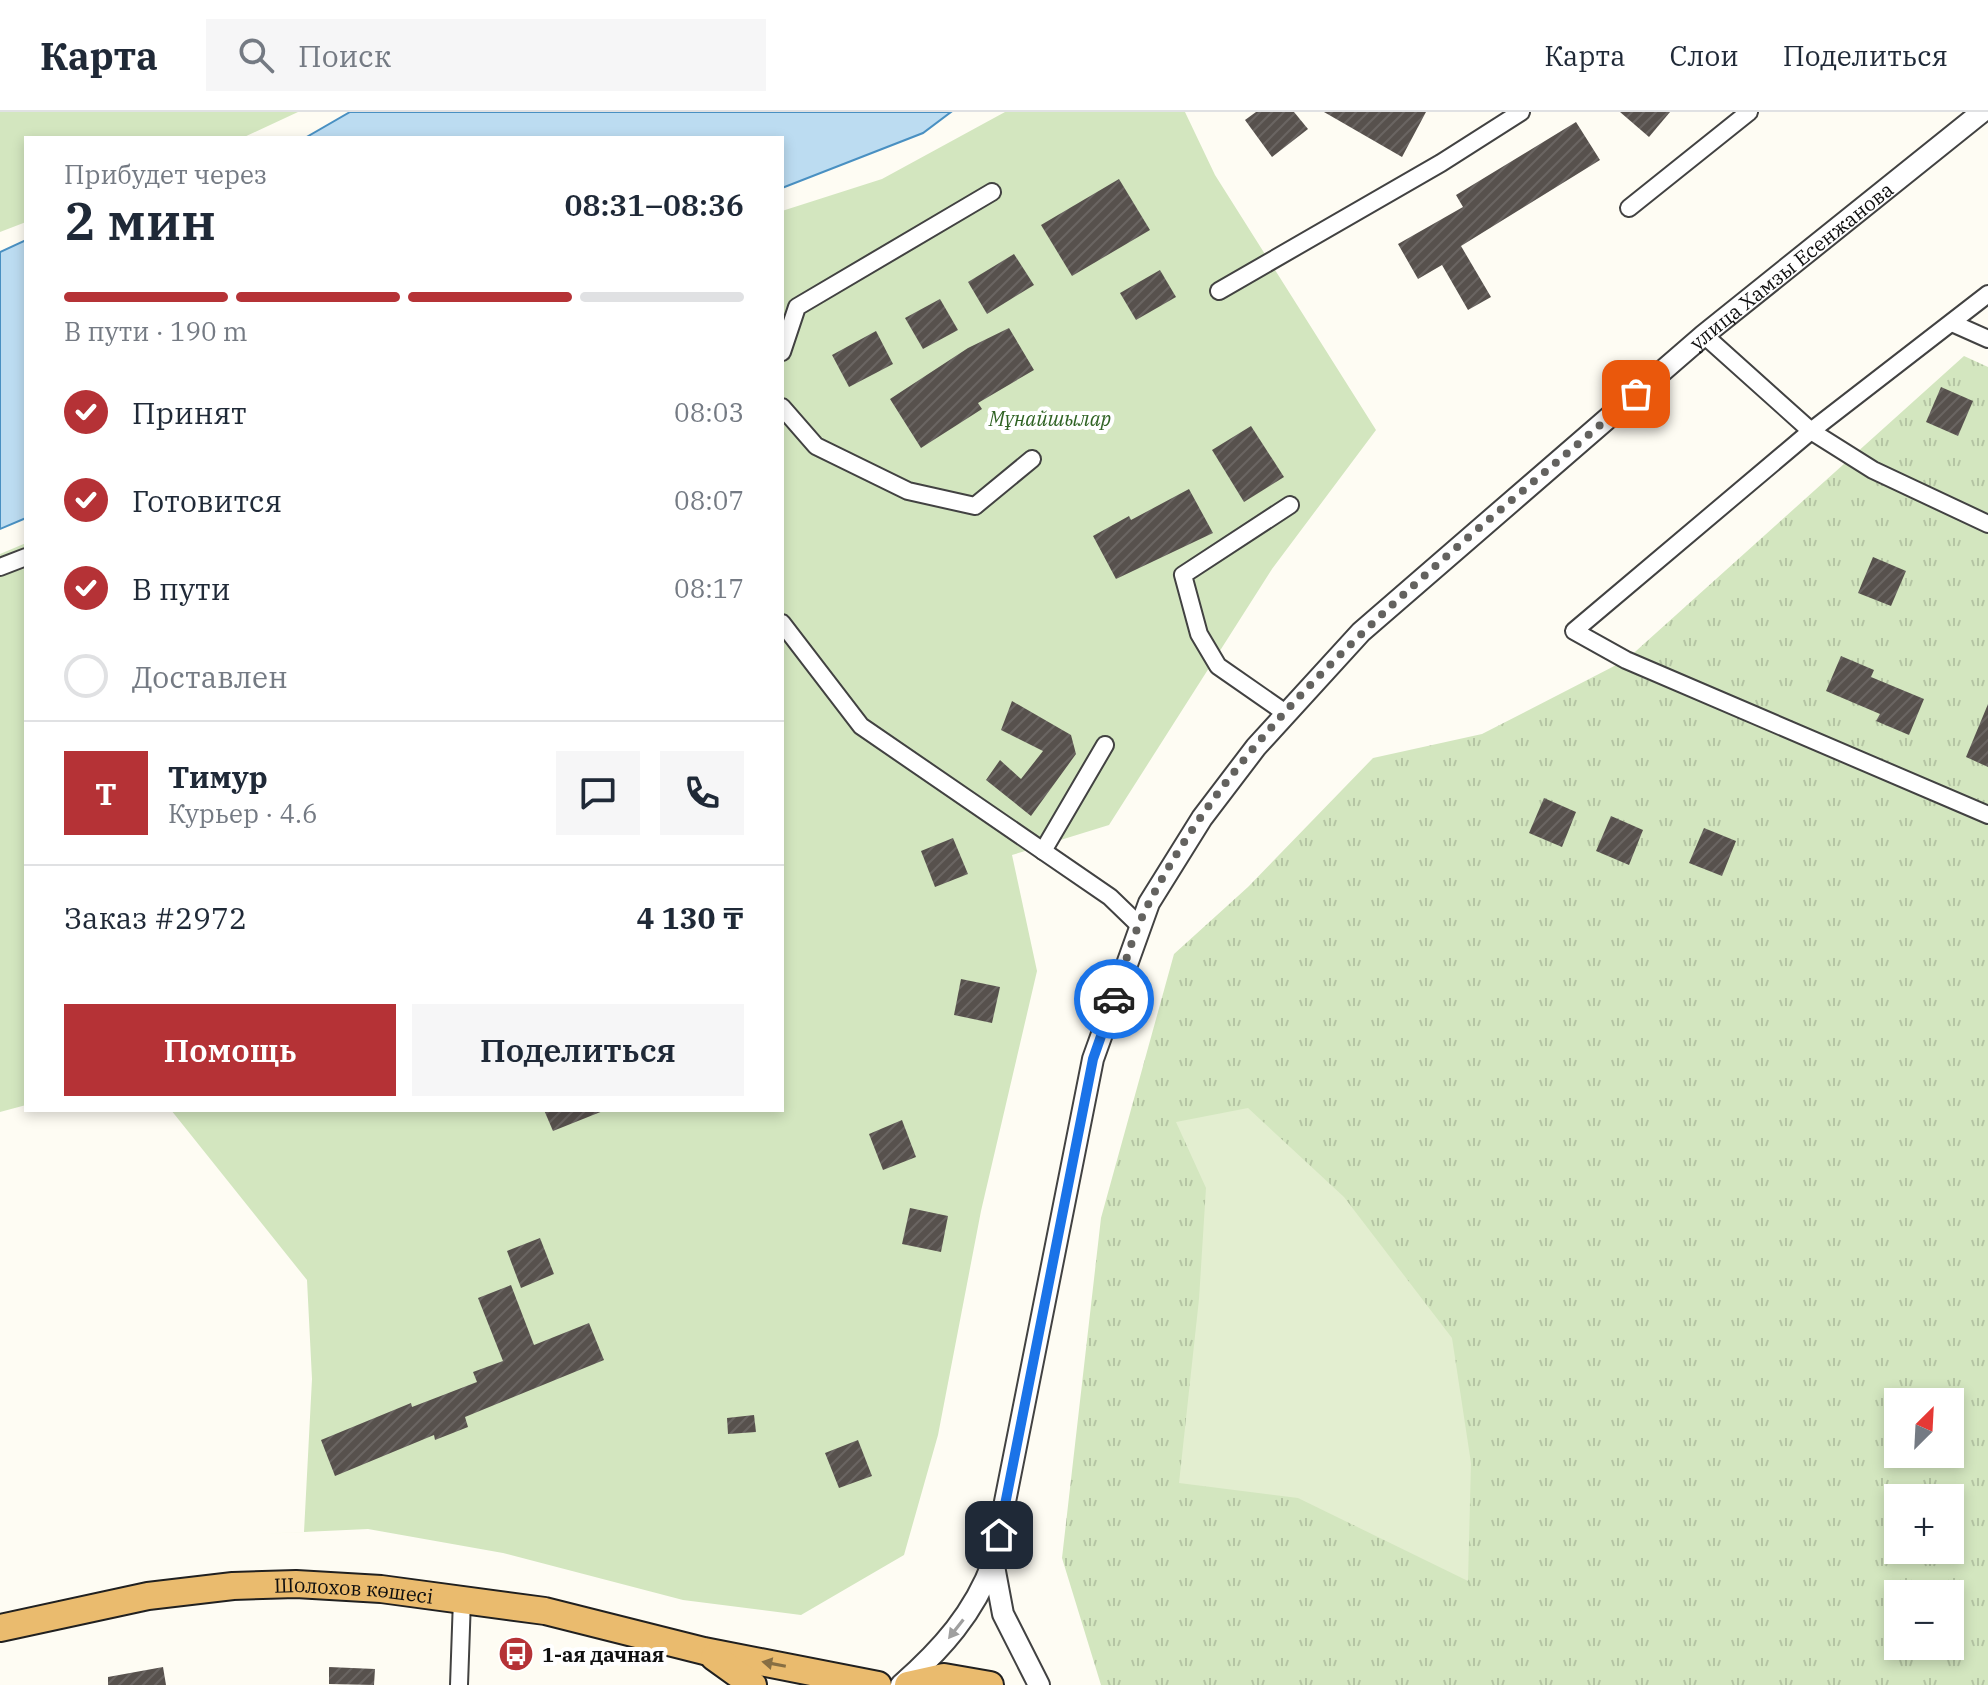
<!DOCTYPE html>
<html lang="ru">
<meta charset="utf-8">
<style>
body{margin:0;font-family:"IBM Plex Serif",serif;background:#f6f6f7;color:#1f2937;height:100vh;display:flex;flex-direction:column;font-size:30px;white-space:nowrap}
*{box-sizing:border-box;margin:0}
p{font-size:26px;color:#747a83}
.icon{flex:none;width:44px;height:44px;fill:none;stroke:currentColor;stroke-width:2;stroke-linecap:round;stroke-linejoin:round}
.map{position:relative;flex:1;overflow:hidden}
.details{position:absolute;left:24px;top:24px;width:760px;height:976px;display:flex;flex-direction:column;background:#fff;border-radius:0px;box-shadow:0 4px 12px #0003}
.details>*{flex:none}
.needle{width:52px;rotate:24deg}
.tools{position:absolute;left:1884px;top:1276px;display:grid;gap:16px}
.tools a{display:grid;place-items:center;width:80px;height:80px;border-radius:0px;background:#fff;box-shadow:0 4px 12px #0003;font-size:40px}
.pin{position:absolute;display:grid;place-items:center;width:68px;height:68px;color:#fff;margin:-34px;border-radius:16px;box-shadow:0 4px 12px #0006}
.courier{position:absolute;display:grid;place-items:center;width:80px;height:80px;margin:-40px;border:6px solid #1a73e8;border-radius:50%;background:#fff;color:#222;box-shadow:0 2px 10px #0007}
.head em{font-style:normal;font-weight:600}
.head div{display:flex;flex-direction:column-reverse}
.head{display:flex;align-items:center;justify-content:space-between;height:136px;padding:0 40px}
h1{font-size:52px;font-weight:600;line-height:60px}
.bar{display:grid;grid-template-columns:repeat(4,1fr);gap:12px 8px;align-content:center;height:96px;padding:0 40px}
.bar i{height:10px;border-radius:6px;background:#e0e1e3}
.bar .active{background:#b53236}
.bar p{grid-column:span 4}
.line{display:flex;align-items:center;gap:20px;padding:0 40px;border-top:2px solid #e0e1e3}
.line div{flex:1}
.round{display:grid;place-items:center;flex:none;width:84px;height:84px;border-radius:0px;background:#f6f6f7}
ol{padding:0 40px;list-style:none}
li{display:flex;align-items:center;gap:24px;height:88px}
li p{margin-inline-start:auto}
li .icon{padding:8px;border-radius:50%;background:#b53236;color:#fff;stroke-width:4}
li:last-child{color:#747a83}
li i{width:44px;height:44px;border:4px solid #e0e1e3;border-radius:50%}
.action{display:flex;gap:16px;margin-top:auto;padding:16px 40px}
.action a{flex:1;height:92px;border-radius:0px;background:#b53236;color:#fff;font-size:32px;font-weight:600;line-height:92px;text-align:center}
.action a+a{background:#f6f6f7;color:#1f2937}
header{display:flex;align-items:center;gap:48px;box-sizing:border-box;height:112px;padding:0 40px;background:#fff;border-bottom:2px solid #e0e1e3}
header strong{font-size:38px}
nav{display:flex;gap:44px;margin-inline-start:auto;font-size:28px}
.search{width:560px;height:72px;background:#f6f6f7;display:flex;align-items:center;gap:20px;box-sizing:border-box;padding:0 28px;border-radius:0px;color:#747a83;font-size:30px}
.map>svg:first-child{display:block}
</style>
<header>
<strong>Карта</strong>
<div class="search"><svg class="icon" aria-label="search" viewBox="0 0 24 24"><circle cx="10" cy="10" r="6"/><path d="M15 15l6 6"/></svg>Поиск</div>
<nav><a>Карта</a><a>Слои</a><a>Поделиться</a></nav>
</header>
<div class="map">
<svg width="1988" height="1573" viewBox="0 0 1988 1573">
<defs>
<pattern id="grass-tufts" width="24" height="20" patternUnits="userSpaceOnUse" patternTransform="scale(2)"><rect width="24" height="20" fill="#d3e6bf"/><path d="M3 7l-1-3M5 7V3M7 7l1-3M15 17l-1-3M17 17v-4M19 17l1-3" fill="none" stroke="#b4c4a3"/></pattern>
<pattern id="building-hatch" width="6" height="6" patternUnits="userSpaceOnUse" patternTransform="scale(2)"><rect width="6" height="6" fill="#57514d"/><path d="M-1 1l2-2M0 6l6-6M5 7l2-2" fill="none" stroke="#6a6562"/></pattern>
</defs>
<rect width="100%" height="100%" fill="#fefcf3"/>
<path fill="url(#grass-tufts)" fill-rule="evenodd" d="M1964,244L1988,255V1573H1101L1062,1446L1101,1106L1174,842L1248,775L1373,646L1482,622L1626,548ZM1898,1290H1950V1342H1898ZM1898,1386H1950V1438H1898ZM1898,1482H1950V1534H1898Z"/>
<g fill="#d3e6bf">
<path d="M0,0H298L242,26H26V110L0,120Z"/>
<path d="M1005,0H1185L1215,63L1376,318L1272,457L1109,713L1012,743L1037,859L981,1099L938,1323L904,1443L801,1503L683,1488L503,1441L368,1417L197,1425L304,1420L312,1267L307,1168L171,998H782V99L882,67Z"/>
<path d="M26,431V993L0,1000V442Z"/>
</g>
<path fill="#e3eed0" d="M1248,996L1344,1085L1452,1226L1471,1351L1468,1469L1298,1386L1179,1371L1199,1187L1206,1076L1176,1010Z"/>
<g fill="#bcdcf1" stroke="#4990c2" stroke-width="2">
<path d="M350,0H951L923,21L782,76V26H305Z"/>
<path d="M26,128V406L0,417V140Z"/>
</g>
<g fill="url(#building-hatch)">
<path d="M1256,0H1294L1308,17L1272,45L1245,8Z"/>
<path d="M1324,0H1426L1402,45Z"/>
<path d="M1620,0H1670L1649,25Z"/>
<path d="M1576,10L1600,48L1461,134L1491,185L1468,198L1442,153L1418,167L1398,132L1463,95L1456,83Z"/>
<path d="M1119,67L1150,118L1072,164L1041,113Z"/>
<path d="M1014,142L1034,173L987,202L968,170Z"/>
<path d="M1160,158L1176,185L1136,208L1120,181Z"/>
<path d="M940,187L958,218L923,237L905,206Z"/>
<path d="M1009,216L1034,258L978,291L982,297L921,336L890,287L968,236Z"/>
<path d="M876,219L893,252L849,275L832,243Z"/>
<path d="M1941,275L1973,289L1958,324L1926,310Z"/>
<path d="M1251,314L1284,365L1244,390L1212,338Z"/>
<path d="M1189,377L1213,421L1116,467L1093,424L1129,404L1131,408Z"/>
<path d="M1873,445L1906,459L1891,494L1858,481Z"/>
<path d="M1841,544L1874,558L1871,565L1924,587L1909,623L1876,609L1880,602L1826,579Z"/>
<path d="M1012,589L1071,623L1076,642L1031,704L986,668L1000,648L1021,667L1043,639L1001,618Z"/>
<path d="M1988,592V655L1966,645Z"/>
<path d="M1544,686L1576,700L1562,735L1529,721Z"/>
<path d="M1611,704L1643,718L1629,753L1596,739Z"/>
<path d="M1704,716L1736,729L1722,764L1689,751Z"/>
<path d="M953,726L968,762L935,775L921,739Z"/>
<path d="M961,867L1000,875L992,911L954,903Z"/>
<path d="M544,998H603V999L553,1019Z"/>
<path d="M902,1008L916,1045L883,1058L869,1022Z"/>
<path d="M910,1096L948,1104L941,1140L902,1132Z"/>
<path d="M540,1126L554,1162L521,1176L507,1139Z"/>
<path d="M511,1173L534,1233L589,1211L604,1248L465,1305L468,1315L435,1328L434,1323L335,1364L321,1328L411,1291L412,1295L477,1270L473,1260L503,1249L478,1186Z"/>
<path d="M754,1303L756,1320L728,1322L727,1306Z"/>
<path d="M858,1328L872,1364L839,1376L825,1341Z"/>
<path d="M163,1555L166,1573H108V1565Z"/>
<path d="M329,1555L375,1557L374,1573L329,1572Z"/>
</g>
<g fill="none" stroke-linecap="round" stroke-linejoin="round">
<defs>
<g id="minor">
<path d="M1629,96L1749,0"/>
<path d="M1219,179L1441,51L1521,0"/>
<path d="M1988,182L1811,319L1574,519L1626,548L1988,703"/>
<path d="M1952,211L1988,227"/>
<path d="M1704,223L1811,319L1873,358L1988,412"/>
<path d="M782,240L797,195L992,80"/>
<path d="M782,295L816,334L908,379L975,394L1032,347"/>
<path d="M0,455L26,445"/>
<path d="M782,511L861,614L1110,785L1140,814"/>
<path d="M1287,602L1218,554L1199,522L1183,463L1290,393"/>
<path d="M1043,739L1105,633"/>
<path d="M459,1573L462,1487"/>
</g>
<g id="tertiary">
<path d="M994,1454L1003,1502L1039,1573"/>
<path id="s1" d="M901,1573C942,1537 974,1501 993,1450L1093,947L1149,791L1202,706L1256,635L1361,520L1704,223L1982,0"/>
</g>
<g id="trunk">
<path id="s2" d="M0,1516L148,1484L233,1474L296,1472L381,1477L545,1499L704,1539L878,1573"/>
<path d="M714,1545L753,1573"/>
<path d="M908,1573L944,1565L990,1573"/>
</g>
</defs>
<use href="#minor" stroke="#424242" stroke-width="20"/>
<use href="#tertiary" stroke="#424242" stroke-width="24"/>
<use href="#trunk" stroke="#202020" stroke-width="30"/>
<use href="#minor" stroke="#fff" stroke-width="16"/>
<use href="#tertiary" stroke="#fff" stroke-width="20"/>
<use href="#trunk" stroke="#eabb6e" stroke-width="26"/>
</g>
<defs><path id="oneway-solid" d="M-6-.8H1V-3.2L6.5 0L1 3.2V.8H-6Z" transform="scale(2)"/></defs>
<use fill="#9f9f9f" href="#oneway-solid" transform="translate(956 1517) rotate(128)"/>
<use fill="#876e43" href="#oneway-solid" transform="translate(774 1552) rotate(-169)"/>
<g fill="none" stroke-linecap="round" stroke-linejoin="round">
<path stroke="#63625f" stroke-width="8" stroke-dasharray="0 14.4" d="M1114,887C1124,855 1133,821 1149,791C1254,586 1466,431 1636,282"/>
<path stroke="#1a73e8" stroke-width="10" d="M999,1423L1093,947L1114,887"/>
</g>
<defs>
<symbol id="bus-disc" viewBox="-11 -11 22 22"><circle r="9.5" fill="#b53236" stroke="#fff"/><path d="M-5-6H5V4H4V6H2V4H-2V6H-4V4H-5ZM-3.5-4V0h7V-4ZM-3.5 1.2v1.5H-2V1.2ZM2 1.2v1.5H3.5V1.2Z" fill="#fff"/></symbol>
</defs>
<g fill-rule="evenodd">
<use href="#bus-disc" x="496" y="1522" width="40" height="40"/>
</g>
<g text-anchor="middle" dominant-baseline="central" stroke-width="8" stroke-linejoin="round" paint-order="stroke">
<g font-size="20" fill="#0f0f0f" stroke="#fff">
<text stroke="none"><textPath href="#s1" startOffset="1744">улица Хамзы Есенжанова</textPath></text>
<text stroke="none"><textPath href="#s2" startOffset="358">Шолохов көшесі</textPath></text>
</g>
<g font-size="20" font-style="italic" fill="#306324" stroke="#fff">
<text x="1050" y="306">Мұнайшылар</text>
</g>
<g font-size="20" font-weight="bold" fill="#0f0f0f" stroke="#fff" text-anchor="start">
<text x="542" y="1542">1-ая дачная</text>
</g>
</g>
</svg>
<div class="tools">
<a><svg class="needle" viewBox="-14 -14 28 28"><path d="M0-13l5 13h-10z" fill="#e53935"/><path d="M0 13l5-13h-10z" fill="#747a83"/></svg></a>
<a>+</a>
<a>−</a>
</div>
<div class="pin" style="left:1636px;top:282px;background:#ea580c"><svg class="icon" aria-label="bag" viewBox="0 0 24 24"><path d="M5 8h14l-1 12H6zM9 8a3 3 0 0 1 6 0"/></svg></div>
<div class="pin" style="left:999px;top:1423px;background:#1f2937"><svg class="icon" aria-label="home" viewBox="0 0 24 24"><path d="M3 11l9-7 9 7M6 9v11h12V9"/></svg></div>
<div class="courier" style="left:1114px;top:887px"><svg class="icon" aria-label="car" viewBox="0 0 24 24"><path d="M5 17H2v-5l4-1 3-4h7l3 4 3 1v5h-3M9 17h6M6 11h13"/><circle cx="7" cy="17" r="2"/><circle cx="17" cy="17" r="2"/></svg></div>
<section class="details">
<div class="head"><div><h1>2 мин</h1><p>Прибудет через</p></div><em>08:31–08:36</em></div>
<div class="bar"><i class="active"></i><i class="active"></i><i class="active"></i><i></i><p>В пути · 190 m</p></div>
<ol>
<li><svg class="icon" aria-label="check" viewBox="0 0 24 24"><path d="M5 12l5 5 9-10"/></svg>Принят<p>08:03</p></li>
<li><svg class="icon" aria-label="check" viewBox="0 0 24 24"><path d="M5 12l5 5 9-10"/></svg>Готовится<p>08:07</p></li>
<li><svg class="icon" aria-label="check" viewBox="0 0 24 24"><path d="M5 12l5 5 9-10"/></svg>В пути<p>08:17</p></li>
<li><i></i>Доставлен</li>
</ol>
<div class="line" style="height:144px"><b class="round" style="background:#b53236;color:#fff">Т</b><div><b>Тимур</b><p>Курьер · 4.6</p></div><a class="round"><svg class="icon" aria-label="chat" viewBox="0 0 24 24"><path d="M4 5h16v11H9l-5 4z"/></svg></a><a class="round"><svg class="icon" aria-label="phone" viewBox="0 0 24 24"><path d="M5 4h4l2 5-3 2q2 4 5 5l2-3 5 2v4C11 20 4 13 5 4z"/></svg></a></div>
<div class="line" style="height:104px"><div>Заказ #2972</div><b>4 130 ₸</b></div>
<div class="action"><a>Помощь</a><a>Поделиться</a></div>
</section>
</div>
